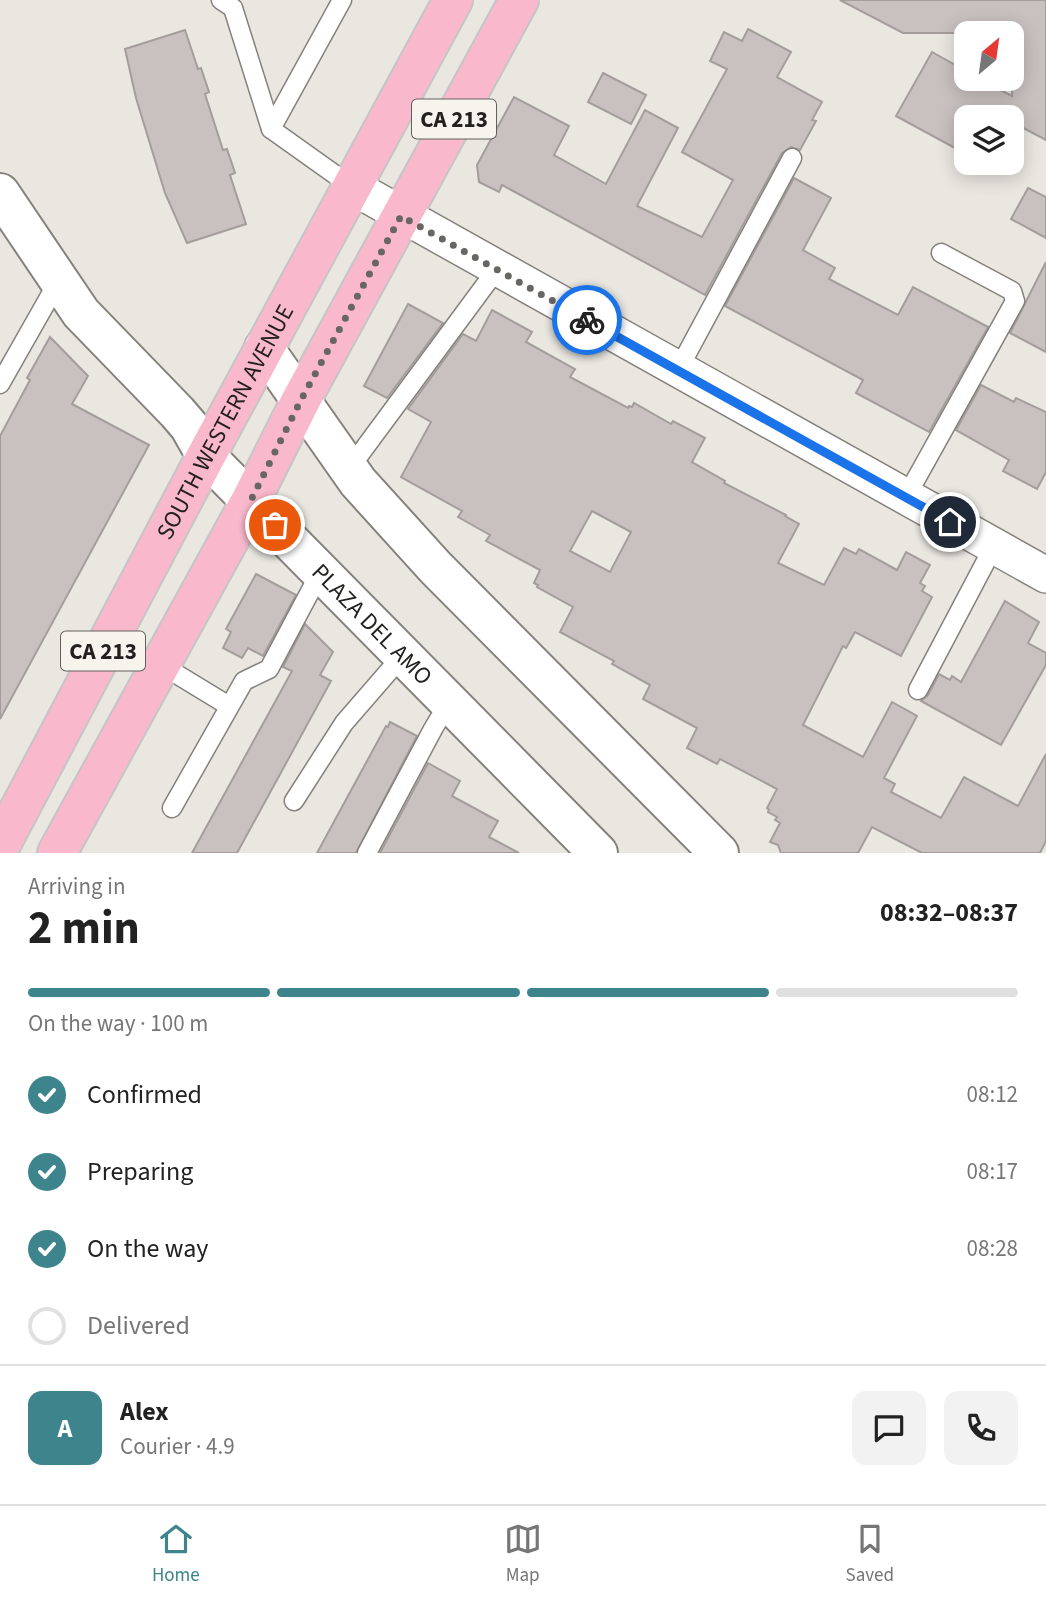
<!DOCTYPE html>
<meta charset="utf-8">
<style>
body{margin:0;font-family:"Source Sans 3",sans-serif;background:#f2f2f2;color:#222;height:100vh;display:flex;flex-direction:column;font-size:26px;white-space:nowrap}
*{box-sizing:border-box;margin:0}
p{font-size:23px;color:#767676}
.icon{flex:none;width:38px;height:38px;fill:none;stroke:currentColor;stroke-width:2;stroke-linecap:round;stroke-linejoin:round}
.map{position:relative;height:853px;overflow:hidden}
.panel{display:flex;flex-direction:column;background:#fff;flex:1}
.panel>*{flex:none}
.needle{width:46px;rotate:29deg}
.tools{position:absolute;left:954px;top:21px;display:grid;gap:14px}
.tools a{display:grid;place-items:center;width:70px;height:70px;border-radius:14px;background:#fff;box-shadow:0 4px 18px #0003;font-size:35px}
.pin{position:absolute;display:grid;place-items:center;width:60px;height:60px;color:#fff;margin:-30px;border:4px solid #fff;border-radius:50%;box-shadow:0 2px 7px #0007}
.courier{position:absolute;display:grid;place-items:center;width:70px;height:70px;margin:-35px;border:5px solid #1a73e8;border-radius:50%;background:#fff;color:#222;box-shadow:0 2px 9px #0007}
.summary em{font-style:normal;font-weight:700}
.summary div{display:flex;flex-direction:column-reverse}
.summary{display:flex;align-items:center;justify-content:space-between;height:119px;padding:0 28px}
h1{font-size:46px;font-weight:700;line-height:52px}
.bar{display:grid;grid-template-columns:repeat(4,1fr);gap:10px 7px;align-content:center;height:84px;padding:0 28px}
.bar i{height:9px;border-radius:5px;background:#e0e0e0}
.bar .active{background:#3d848c}
.bar p{grid-column:span 4}
.line{display:flex;align-items:center;gap:18px;padding:0 28px;border-top:2px solid #e0e0e0}
.line div{flex:1}
.round{display:grid;place-items:center;flex:none;width:74px;height:74px;border-radius:14px;background:#f2f2f2}
ol{padding:0 28px;list-style:none}
li{display:flex;align-items:center;gap:21px;height:77px}
li p{margin-inline-start:auto}
li .icon{padding:7px;border-radius:50%;background:#3d848c;color:#fff;stroke-width:4}
li:last-child{color:#767676}
li i{width:38px;height:38px;border:4px solid #e0e0e0;border-radius:50%}
.menu{display:flex;justify-content:space-around;align-items:center;height:98px;border-top:2px solid #e0e0e0;background:#fff;font-size:19px;color:#767676}
.menu a{display:grid;justify-items:center;gap:4px}
.menu .active{color:#3d848c}
.map>svg:first-child{display:block}
</style>
<div class="map">
<svg width="1046" height="853" viewBox="0 0 1046 853">
<rect width="100%" height="100%" fill="#e9e7e0"/>
<g fill="#c9c1bf" stroke="#a59d9c" stroke-width="2" fill-rule="evenodd">
<path d="M840,0H1046V140L1012,122V117L1000,115L999,117H966V154L896,116L932,52L966,71V79H980L1012,96V33H903Z"/>
<path d="M748,29L791,52L777,77L822,102L812,120L816,121L800,150L791,147L782,153L705,295L502,185L499,192L479,182L477,165L514,97L569,126L554,155L606,184L645,110L678,128L637,206L702,237L733,180L682,152L727,69L710,61L724,32L742,41Z"/>
<path d="M185,30L198,69L201,68L209,92L205,94L223,150L227,149L235,173L230,175L246,224L187,243L165,193L136,98L125,49Z"/>
<path d="M603,73L646,95L631,124L588,102Z"/>
<path d="M794,178L831,198L803,250L835,268L829,279L898,315L913,287L988,327L929,432L856,393L863,380L725,306Z"/>
<path d="M1028,188L1046,197V238L1011,219Z"/>
<path d="M1046,262V352L1010,333Z"/>
<path d="M408,304L443,323L387,398L364,386Z"/>
<path d="M492,310L532,332L526,342L575,369L570,377L628,408L629,406L632,407L634,403L671,424L673,421L705,438L692,462L725,481L724,483L786,515L785,516L799,524L778,563L824,585L844,548L856,554L859,549L897,570L906,552L930,565L920,583L925,586L922,591L932,597L901,656L855,632L846,648L843,646L803,725L863,757L892,702L917,716L884,778L895,784L891,792L941,818L964,777L1018,806L1046,754V841L1040,853H922L872,827L858,853H781L778,845L770,842L780,823L775,820L777,817L768,812L769,810L767,808L777,789L720,759L717,764L687,748L697,728L643,699L650,685L612,664L614,661L560,632L573,607L537,587L538,585L534,583L540,570L486,541L490,535L458,517L462,511L401,477L431,422L408,409L463,334L476,341ZM592,511L631,532L610,572L570,551Z"/>
<path d="M50,337L88,376L72,404L149,445L0,719V436L30,380L27,378Z"/>
<path d="M981,385L1014,402L1016,398L1046,412V472L1037,489L1003,471L1009,460L956,430Z"/>
<path d="M256,574L296,595L263,656L248,648L242,658L223,648L231,632L226,629Z"/>
<path d="M1005,601L1039,622L1028,643L1046,653V665L1001,745L921,701L928,695L939,674L950,680L952,676L961,682Z"/>
<path d="M305,624L333,652L320,675L331,681L237,853H192L292,671L283,667Z"/>
<path d="M390,722L417,736L356,853H317L386,726L388,727Z"/>
<path d="M428,763L460,781L452,796L498,821L489,837L519,853H380Z"/>
</g>
<g fill="none" stroke-linecap="round" stroke-linejoin="round">
<defs>
<g id="lane">
<path d="M221,0L233,8L271,129L351,186"/>
<path d="M271,129L342,0"/>
<path d="M678,370L792,158"/>
<path d="M0,384L59,280"/>
<path d="M349,469L497,269"/>
<path d="M906,497L1015,301L1012,291L941,253"/>
<path d="M160,664L229,706"/>
<path d="M918,690L994,546"/>
<path d="M294,801L344,723L403,655"/>
<path d="M172,808L244,681L269,669L321,571"/>
<path d="M367,853L433,729L449,702"/>
</g>
<path id="street" d="M351,186L1046,575"/>
<g id="secondary">
<path id="s1" d="M0,193L81,313L177,412L189,426L206,456L598,853"/>
<path d="M264,348L358,482L435,567L719,853"/>
</g>
<g id="primary">
<path id="s2" d="M0,846L206,456L453,0"/>
<path d="M57,853L251,500L301,400L519,0"/>
</g>
</defs>
<use href="#lane" stroke="#85827c" stroke-width="21"/>
<use href="#street" stroke="#85827c" stroke-width="38"/>
<use href="#secondary" stroke="#85827c" stroke-width="42"/>
<use href="#primary" stroke="#c6c5c5" stroke-width="42"/>
<use href="#lane" stroke="#fff" stroke-width="18"/>
<use href="#street" stroke="#fff" stroke-width="35"/>
<use href="#secondary" stroke="#fff" stroke-width="38"/>
<use href="#primary" stroke="#f9b8cc" stroke-width="38"/>
</g>
<g fill="none" stroke-linecap="round" stroke-linejoin="round">
<path stroke="#686663" stroke-width="7" stroke-dasharray="0 12.6" d="M275,525L251,500L301,400L401,216L587,320"/>
<path stroke="#1a73e8" stroke-width="9" d="M587,320L950,522"/>
</g>
<g text-anchor="middle" dominant-baseline="central" stroke-width="5" stroke-linejoin="round" paint-order="stroke">
<g fill="#f6f4ed" stroke="#62605d" stroke-width="2">
<rect x="412" y="99.5" width="84" height="39" rx="5"/>
<rect x="61" y="631.5" width="84" height="39" rx="5"/>
</g>
<g font-size="23" font-weight="bold" fill="#22211f">
<text x="454" y="119">CA 213</text>
<text x="103" y="651">CA 213</text>
</g>
<g font-size="24" fill="#22211f" stroke="#f6f4ed">
<text stroke="none"><textPath href="#s2" startOffset="480">SOUTH WESTERN AVENUE</textPath></text>
<text stroke="none"><textPath href="#s1" startOffset="572">PLAZA DEL AMO</textPath></text>
</g>
</g>
</svg>
<div class="tools">
<a><svg class="needle" viewBox="-14 -14 28 28"><path d="M0-13l5 13h-10z" fill="#e53935"/><path d="M0 13l5-13h-10z" fill="#767676"/></svg></a>
<a><svg class="icon" aria-label="layers" viewBox="0 0 24 24"><path d="M12 4l9 5-9 5-9-5zM3 14l9 5 9-5"/></svg></a>
</div>
<div class="pin" style="left:275px;top:525px;background:#ea580c"><svg class="icon" aria-label="bag" viewBox="0 0 24 24"><path d="M5 8h14l-1 12H6zM9 8a3 3 0 0 1 6 0"/></svg></div>
<div class="pin" style="left:950px;top:522px;background:#1f2937"><svg class="icon" aria-label="home" viewBox="0 0 24 24"><path d="M3 11l9-7 9 7M6 9v11h12V9"/></svg></div>
<div class="courier" style="left:587px;top:320px"><svg class="icon" aria-label="bike" viewBox="0 0 24 24"><circle cx="6" cy="16" r="4"/><circle cx="18" cy="16" r="4"/><path d="M6 16l4-8h5l3 8M10 8l3 8H6M13 5h3"/></svg></div>
</div>
<section class="panel">
<div class="summary"><div><h1>2 min</h1><p>Arriving in</p></div><em>08:32–08:37</em></div>
<div class="bar"><i class="active"></i><i class="active"></i><i class="active"></i><i></i><p>On the way · 100 m</p></div>
<ol>
<li><svg class="icon" aria-label="check" viewBox="0 0 24 24"><path d="M5 12l5 5 9-10"/></svg>Confirmed<p>08:12</p></li>
<li><svg class="icon" aria-label="check" viewBox="0 0 24 24"><path d="M5 12l5 5 9-10"/></svg>Preparing<p>08:17</p></li>
<li><svg class="icon" aria-label="check" viewBox="0 0 24 24"><path d="M5 12l5 5 9-10"/></svg>On the way<p>08:28</p></li>
<li><i></i>Delivered</li>
</ol>
<div class="line" style="height:126px"><b class="round" style="background:#3d848c;color:#fff">A</b><div><b>Alex</b><p>Courier · 4.9</p></div><a class="round"><svg class="icon" aria-label="chat" viewBox="0 0 24 24"><path d="M4 5h16v11H9l-5 4z"/></svg></a><a class="round"><svg class="icon" aria-label="phone" viewBox="0 0 24 24"><path d="M5 4h4l2 5-3 2q2 4 5 5l2-3 5 2v4C11 20 4 13 5 4z"/></svg></a></div>
</section>
<nav class="menu">
<a class="active"><svg class="icon" aria-label="home" viewBox="0 0 24 24"><path d="M3 11l9-7 9 7M6 9v11h12V9"/></svg>Home</a>
<a><svg class="icon" aria-label="map" viewBox="0 0 24 24"><path d="M3 6l6-2 6 2 6-2v14l-6 2-6-2-6 2zM9 4v14M15 6v14"/></svg>Map</a>
<a><svg class="icon" aria-label="saved" viewBox="0 0 24 24"><path d="M7 4h10v16l-5-4-5 4z"/></svg>Saved</a>
</nav>
